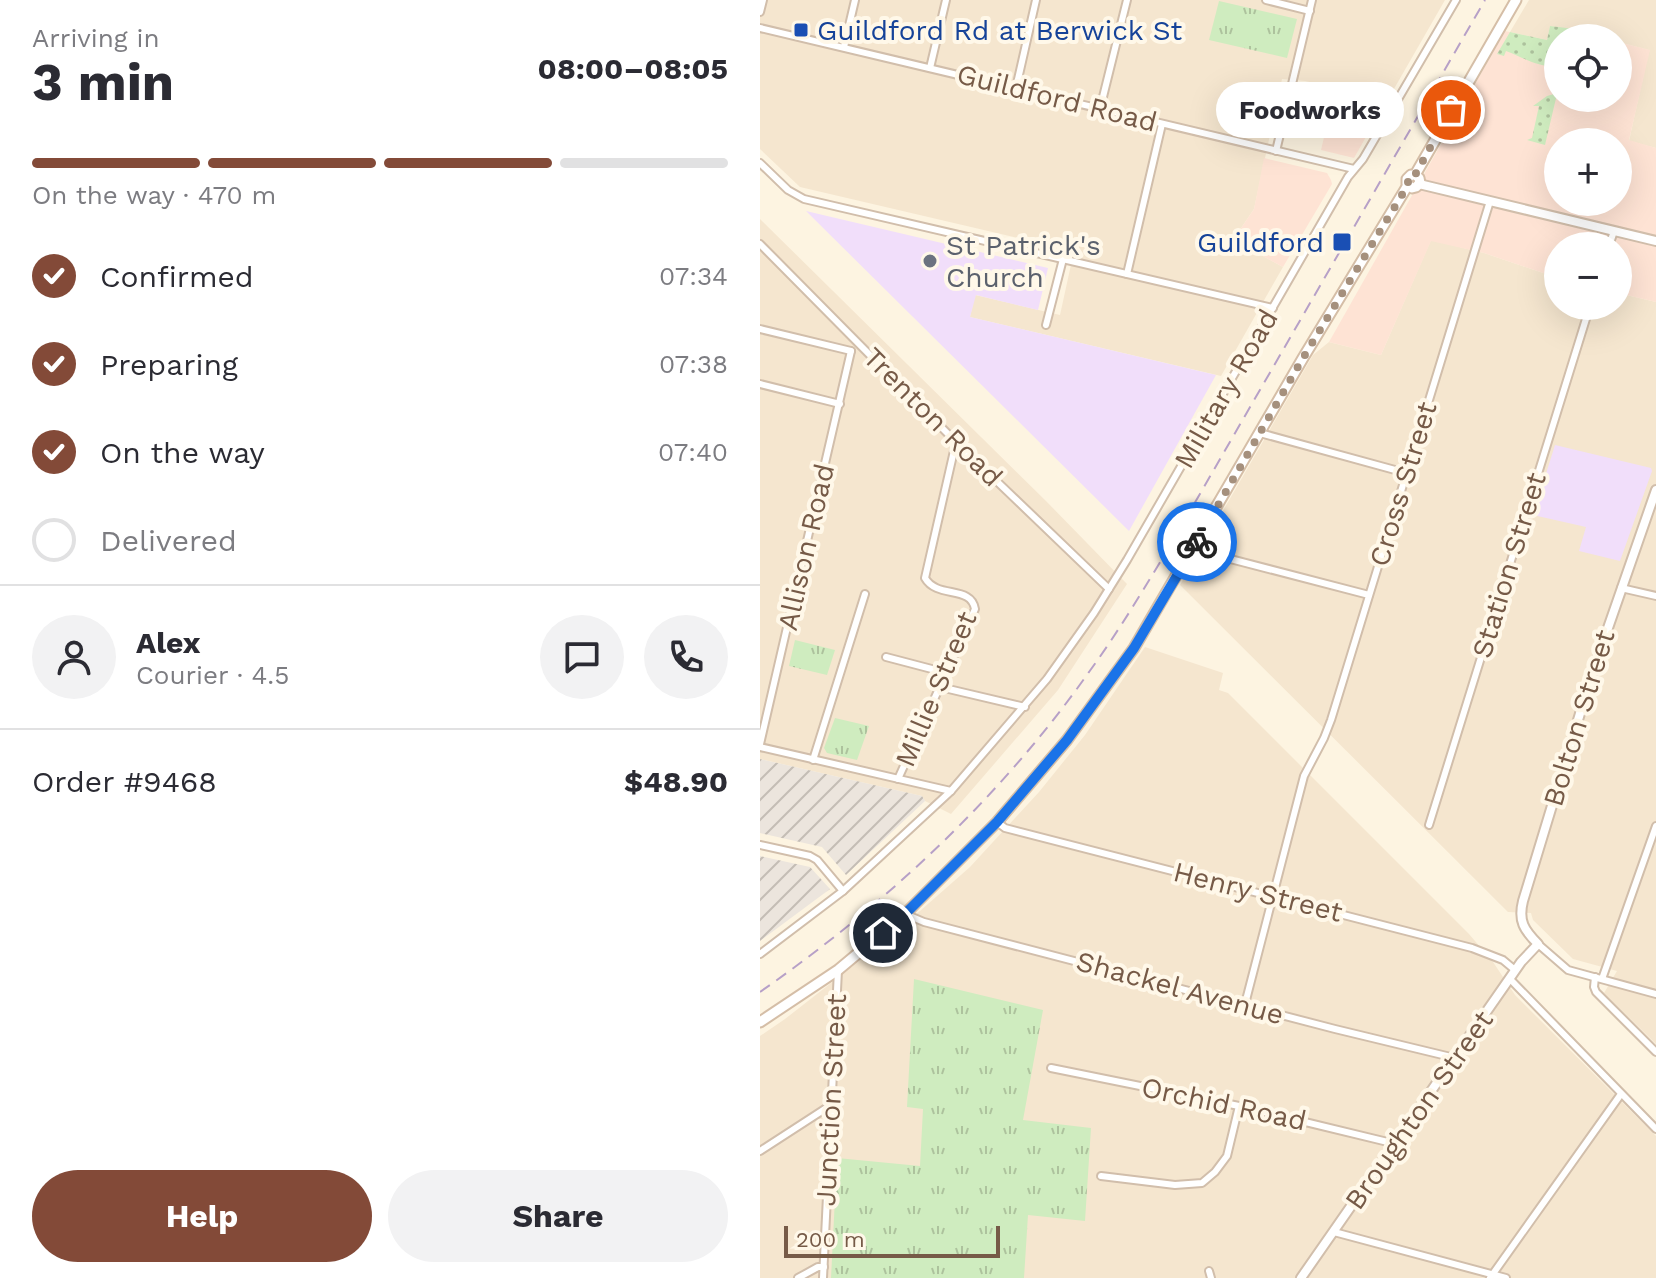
<!DOCTYPE html>
<meta charset="utf-8">
<style>
body{margin:0;font-family:"Work Sans",sans-serif;background:#f2f2f3;color:#2b2b33;height:100vh;display:flex;flex-direction:column;font-size:30px;white-space:nowrap}
*{box-sizing:border-box;margin:0}
p{font-size:26px;color:#7c7c81}
.icon{flex:none;width:44px;height:44px;fill:none;stroke:currentColor;stroke-width:2;stroke-linecap:round;stroke-linejoin:round}
.map{position:relative;flex:1;overflow:hidden}
.panel{display:flex;flex-direction:column;background:#fff;width:760px}
.panel>*{flex:none}
.buttons{position:absolute;left:784px;top:24px;display:grid;gap:16px}
.buttons a{display:grid;place-items:center;width:88px;height:88px;border-radius:50%;background:#fff;box-shadow:0 8px 32px #0002;font-size:40px}
.scale{position:absolute;left:24px;bottom:20px;width:216px;box-sizing:border-box;padding-left:8px;border:4px solid #765a47;border-top:0;font-size:22px;line-height:28px;white-space:nowrap;color:#765a47;-webkit-text-stroke:6px #fff8e9;paint-order:stroke}
.pin{position:absolute;display:grid;place-items:center;width:68px;height:68px;color:#fff;margin:-34px;border:4px solid #fff;border-radius:50%;box-shadow:0 2px 8px #0007}
.courier{position:absolute;display:grid;place-items:center;width:80px;height:80px;margin:-40px;border:6px solid #1a73e8;border-radius:50%;background:#fff;color:#222;box-shadow:0 2px 10px #0007}
.bubble{position:absolute;height:56px;border-radius:28px;background:#fff;box-shadow:0 8px 32px #0002;font-size:26px;font-weight:700;line-height:56px;text-align:center}
.overview em{font-style:normal;font-weight:700}
.overview div{display:flex;flex-direction:column-reverse}
.overview{display:flex;align-items:center;justify-content:space-between;height:136px;padding:0 32px}
h1{font-size:52px;font-weight:700;line-height:60px}
.bar{display:grid;grid-template-columns:repeat(4,1fr);gap:12px 8px;align-content:center;height:96px;padding:0 32px}
.bar i{height:10px;border-radius:6px;background:#e1e1e2}
.bar .current{background:#834a38}
.bar p{grid-column:span 4}
.line{display:flex;align-items:center;gap:20px;padding:0 32px;border-top:2px solid #e1e1e2}
.line div{flex:1}
.round{display:grid;place-items:center;flex:none;width:84px;height:84px;border-radius:42px;background:#f2f2f3}
ol{padding:0 32px;list-style:none}
li{display:flex;align-items:center;gap:24px;height:88px}
li p{margin-inline-start:auto}
li .icon{padding:8px;border-radius:50%;background:#834a38;color:#fff;stroke-width:4}
li:last-child{color:#7c7c81}
li i{width:44px;height:44px;border:4px solid #e1e1e2;border-radius:50%}
.primary-button{display:flex;gap:16px;margin-top:auto;padding:16px 32px}
.primary-button a{flex:1;height:92px;border-radius:48px;background:#834a38;color:#fff;font-size:32px;font-weight:700;line-height:92px;text-align:center}
.primary-button a+a{background:#f2f2f3;color:#2b2b33}
main{display:flex;flex:1;min-height:0}
.map>svg:first-child{display:block}
</style>
<main>
<section class="panel">
<div class="overview"><div><h1>3 min</h1><p>Arriving in</p></div><em>08:00–08:05</em></div>
<div class="bar"><i class="current"></i><i class="current"></i><i class="current"></i><i></i><p>On the way · 470 m</p></div>
<ol>
<li><svg class="icon" aria-label="check" viewBox="0 0 24 24"><path d="M5 12l5 5 9-10"/></svg>Confirmed<p>07:34</p></li>
<li><svg class="icon" aria-label="check" viewBox="0 0 24 24"><path d="M5 12l5 5 9-10"/></svg>Preparing<p>07:38</p></li>
<li><svg class="icon" aria-label="check" viewBox="0 0 24 24"><path d="M5 12l5 5 9-10"/></svg>On the way<p>07:40</p></li>
<li><i></i>Delivered</li>
</ol>
<div class="line" style="height:144px"><a class="round"><svg class="icon" aria-label="person" viewBox="0 0 24 24"><circle cx="12" cy="8" r="4"/><path d="M4 21q1-7 8-7t8 7"/></svg></a><div><b>Alex</b><p>Courier · 4.5</p></div><a class="round"><svg class="icon" aria-label="chat" viewBox="0 0 24 24"><path d="M4 5h16v11H9l-5 4z"/></svg></a><a class="round"><svg class="icon" aria-label="phone" viewBox="0 0 24 24"><path d="M5 4h4l2 5-3 2q2 4 5 5l2-3 5 2v4C11 20 4 13 5 4z"/></svg></a></div>
<div class="line" style="height:104px"><div>Order #9468</div><b>$48.90</b></div>
<div class="primary-button"><a>Help</a><a>Share</a></div>
</section>
<div class="map">
<svg width="896" height="1278" viewBox="0 0 896 1278">
<defs>
<pattern id="industrial-furrows" width="10" height="10" patternUnits="userSpaceOnUse" patternTransform="scale(2)"><rect width="10" height="10" fill="#ece5dd"/><path d="M-1 1l2-2M0 10L10 0M9 11l2-2" fill="none" stroke="#c4bdb5"/></pattern>
<pattern id="grass-dots" width="8" height="8" patternUnits="userSpaceOnUse" patternTransform="scale(2)"><rect width="8" height="8" fill="#cfecbf"/><path d="M2 2h.1M6 6h.1" fill="none" stroke="#adc29d" stroke-width="1.8" stroke-linecap="round"/></pattern>
<pattern id="park-tufts" width="24" height="20" patternUnits="userSpaceOnUse" patternTransform="scale(2)"><rect width="24" height="20" fill="#cfecbf"/><path d="M3 7l-1-3M5 7V3M7 7l1-3M15 17l-1-3M17 17v-4M19 17l1-3" fill="none" stroke="#adc29d"/></pattern>
</defs>
<rect width="100%" height="100%" fill="#fdf4e1"/>
<g fill="#f5e6cf">
<path d="M0,0H685L619,115L565,102L568,86L545,81L522,79L494,209L473,240L523,267L461,376L210,317L215,295L300,315L314,251L40,187L0,149Z"/>
<path d="M769,0H896V148L869,141L889,50L858,42V38H841L790,26L787,40L750,32Z"/>
<path d="M0,219L286,501L367,584L298,690L191,814L165,801L162,796L0,759Z"/>
<path d="M671,240L724,253L798,278V306H858V293L896,302V1044L844,993L857,971L813,959L773,920L771,913L748,912L420,585L553,355L569,342L621,355Z"/>
<path d="M385,647L463,673L459,690L468,693L709,934L733,962L755,995L896,1136V1278H0V1036L25,1019L135,933L210,867L279,792L325,735Z"/>
</g>
<g fill="#fee3d4" fill-rule="evenodd">
<path d="M790,26L841,38H798V98H858V42L890,50L869,140L896,148V302L858,293V246H798V278L724,253L671,241L621,355L569,342L745,31L787,40ZM798,142H858V202H798Z"/>
<path d="M572,111L615,121L594,158L561,150L570,112Z"/>
<path d="M504,158L567,173L571,180L572,184L523,267L473,240L494,209Z"/>
</g>
<g fill="url(#industrial-furrows)">
<path d="M0,759L162,796L165,801L86,875L62,847L0,833Z"/>
<path d="M0,856L50,867L70,889L0,941Z"/>
</g>
<g fill="#f1defa">
<path d="M46,211L288,268L278,310L216,295L210,317L456,375L369,531Z"/>
<path d="M795,445L891,468L892,471L860,561L819,551L826,527L773,515Z"/>
</g>
<g fill="url(#grass-dots)">
<path d="M790,26L815,29L812,38H798V66C779,68 764,58 746,51L744,56L737,54L750,32L787,40Z"/>
<path d="M794,94H797L785,145L767,140L772,138L779,106H773L787,96Z"/>
</g>
<g fill="url(#park-tufts)">
<path d="M459,1L537,19L527,58L449,40Z"/>
<path d="M35,640L75,650L67,675L29,666Z"/>
<path d="M75,718L109,726L97,760L67,753L64,748Z"/>
<path d="M154,979L283,1010L263,1120L331,1128L325,1221L268,1215L264,1278H71L77,1158L160,1166L163,1109L147,1107Z"/>
</g>
<g fill="none" stroke-linecap="round" stroke-linejoin="round">
<defs>
<g id="minor">
<path d="M506,0L550,11"/>
<path d="M0,12L3,0"/>
<path d="M0,28L594,169"/>
<path d="M84,47L95,0"/>
<path d="M170,68L186,0"/>
<path d="M256,88L276,0"/>
<path d="M340,109L367,0"/>
<path d="M516,151L552,0"/>
<path d="M0,163L28,190L44,199L513,308"/>
<path d="M0,244L196,442L349,589"/>
<path d="M849,246L854,231"/>
<path d="M367,274L402,124"/>
<path d="M286,325L303,259"/>
<path d="M0,329L91,351"/>
<path d="M0,384L80,404"/>
<path d="M500,433L646,473"/>
<path d="M432,549L609,595"/>
<path d="M861,588L896,596"/>
<path d="M126,657L187,673"/>
<path d="M180,687L265,707"/>
<path d="M0,744L91,351"/>
<path d="M0,747L191,791"/>
<path d="M53,760L105,594"/>
<path d="M138,779L215,609C211,585 177,599 165,578L196,442"/>
<path d="M237,822L245,828L712,948L743,960L755,970"/>
<path d="M669,825L830,306"/>
<path d="M0,845L50,856L57,860L83,891"/>
<path d="M145,914L164,922L575,1029L695,1058"/>
<path d="M778,944L808,970L896,994"/>
<path d="M0,954L83,891L191,791L287,679L334,613L367,560L588,177L603,159L696,0"/>
<path d="M835,977L834,987L836,992L896,1052"/>
<path d="M750,979L896,1129"/>
<path d="M842,979L896,826"/>
<path d="M485,1004L544,776L564,738L571,720L730,201"/>
<path d="M291,1068L479,1106L636,1144"/>
<path d="M0,1151L71,1105"/>
<path d="M341,1176L415,1185L442,1183L455,1172L467,1156L479,1106"/>
<path d="M574,1232L746,1278"/>
<path d="M449,1271L451,1278"/>
<path d="M38,1278L58,1267H64"/>
<path d="M63,1278L78,970"/>
<path d="M730,1278L861,1094"/>
</g>
<g id="tertiary">
<path d="M659,184L896,241"/>
<path d="M541,1278L761,962L778,944C764,930 758,921 763,901L832,674L896,490"/>
</g>
<g id="secondary">
<path d="M655,175L659,178L660,183L656,187L652,188L647,184V179L651,175H655L756,0"/>
<path d="M0,1022L78,970L145,914L237,822L307,740L374,648L543,358L648,185"/>
</g>
</defs>
<use href="#minor" stroke="#d1beab" stroke-width="10"/>
<use href="#tertiary" stroke="#d1beab" stroke-width="12"/>
<use href="#secondary" stroke="#d5bea7" stroke-width="13"/>
<use href="#minor" stroke="#fff" stroke-width="6"/>
<use href="#tertiary" stroke="#fff" stroke-width="8"/>
<use href="#secondary" stroke="#fff" stroke-width="9"/>
<path stroke="#b7a0c7" stroke-width="2" stroke-dasharray="12 8" stroke-linecap="butt" d="M0,992C126,904 240,798 329,672C359,631 385,587 411,544L725,0"/>
</g>
<g fill="none" stroke-linecap="round" stroke-linejoin="round">
<path stroke="#a5907d" stroke-width="8" stroke-dasharray="0 14.4" d="M437,542L543,358L648,185V177L655,175L691,110"/>
<path stroke="#1a73e8" stroke-width="10" d="M123,933L145,914L237,822L307,740L374,648L437,542"/>
</g>
<g fill="#1a4fb4" stroke="#fff8e9" stroke-width="3">
<rect x="33" y="22" width="16" height="16" rx="4"/>
<rect x="572" y="232" width="20" height="20" rx="4"/>
</g>
<circle fill="#6b7280" stroke="#fff8e9" stroke-width="3" cx="170" cy="261" r="8"/>
<g text-anchor="middle" dominant-baseline="central" stroke-width="8" stroke-linejoin="round" paint-order="stroke">
<g font-size="28" fill="#164399" stroke="#fff8e9" text-anchor="start">
<text x="57" y="30">Guildford Rd at Berwick St</text>
<text x="564" y="242" text-anchor="end">Guildford</text>
</g>
<g font-size="28" fill="#765a47" stroke="#fff8e9">
<text transform="translate(297 98) rotate(14)">Guildford Road</text>
<text transform="translate(466 389) rotate(-60)">Military Road</text>
<text transform="translate(173 417) rotate(45)">Trenton Road</text>
<text transform="translate(643 484) rotate(-73)">Cross Street</text>
<text transform="translate(46 547) rotate(-77)">Allison Road</text>
<text transform="translate(749 565) rotate(-73)">Station Street</text>
<text transform="translate(176 689) rotate(-67)">Millie Street</text>
<text transform="translate(819 718) rotate(-73)">Bolton Street</text>
<text transform="translate(498 892) rotate(14)">Henry Street</text>
<text transform="translate(420 988) rotate(15)">Shackel Avenue</text>
<text transform="translate(71 1100) rotate(-87)">Junction Street</text>
<text transform="translate(464 1104) rotate(12)">Orchid Road</text>
<text transform="translate(659 1110) rotate(-55)">Broughton Street</text>
</g>
<g font-size="28" fill="#5b616d" stroke="#fff8e9" text-anchor="start">
<text x="186" y="245">St Patrick's<tspan x="186" dy="32">Church</tspan></text>
</g>
</g>
</svg>
<div class="buttons">
<a><svg class="icon" aria-label="locate" viewBox="0 0 24 24"><circle cx="12" cy="12" r="6"/><path d="M12 2v4M12 18v4M2 12h4M18 12h4"/></svg></a>
<a>+</a>
<a>−</a>
</div>
<div class="scale">200 m</div>
<div class="pin" style="left:691px;top:110px;background:#ea580c"><svg class="icon" aria-label="bag" viewBox="0 0 24 24"><path d="M5 8h14l-1 12H6zM9 8a3 3 0 0 1 6 0"/></svg></div>
<div class="pin" style="left:123px;top:933px;background:#1f2937"><svg class="icon" aria-label="home" viewBox="0 0 24 24"><path d="M3 11l9-7 9 7M6 9v11h12V9"/></svg></div>
<div class="courier" style="left:437px;top:542px"><svg class="icon" aria-label="bike" viewBox="0 0 24 24"><circle cx="6" cy="16" r="4"/><circle cx="18" cy="16" r="4"/><path d="M6 16l4-8h5l3 8M10 8l3 8H6M13 5h3"/></svg></div>
<div class="bubble" style="left:456px;top:82px;width:188px">Foodworks</div>
</div>
</main>
